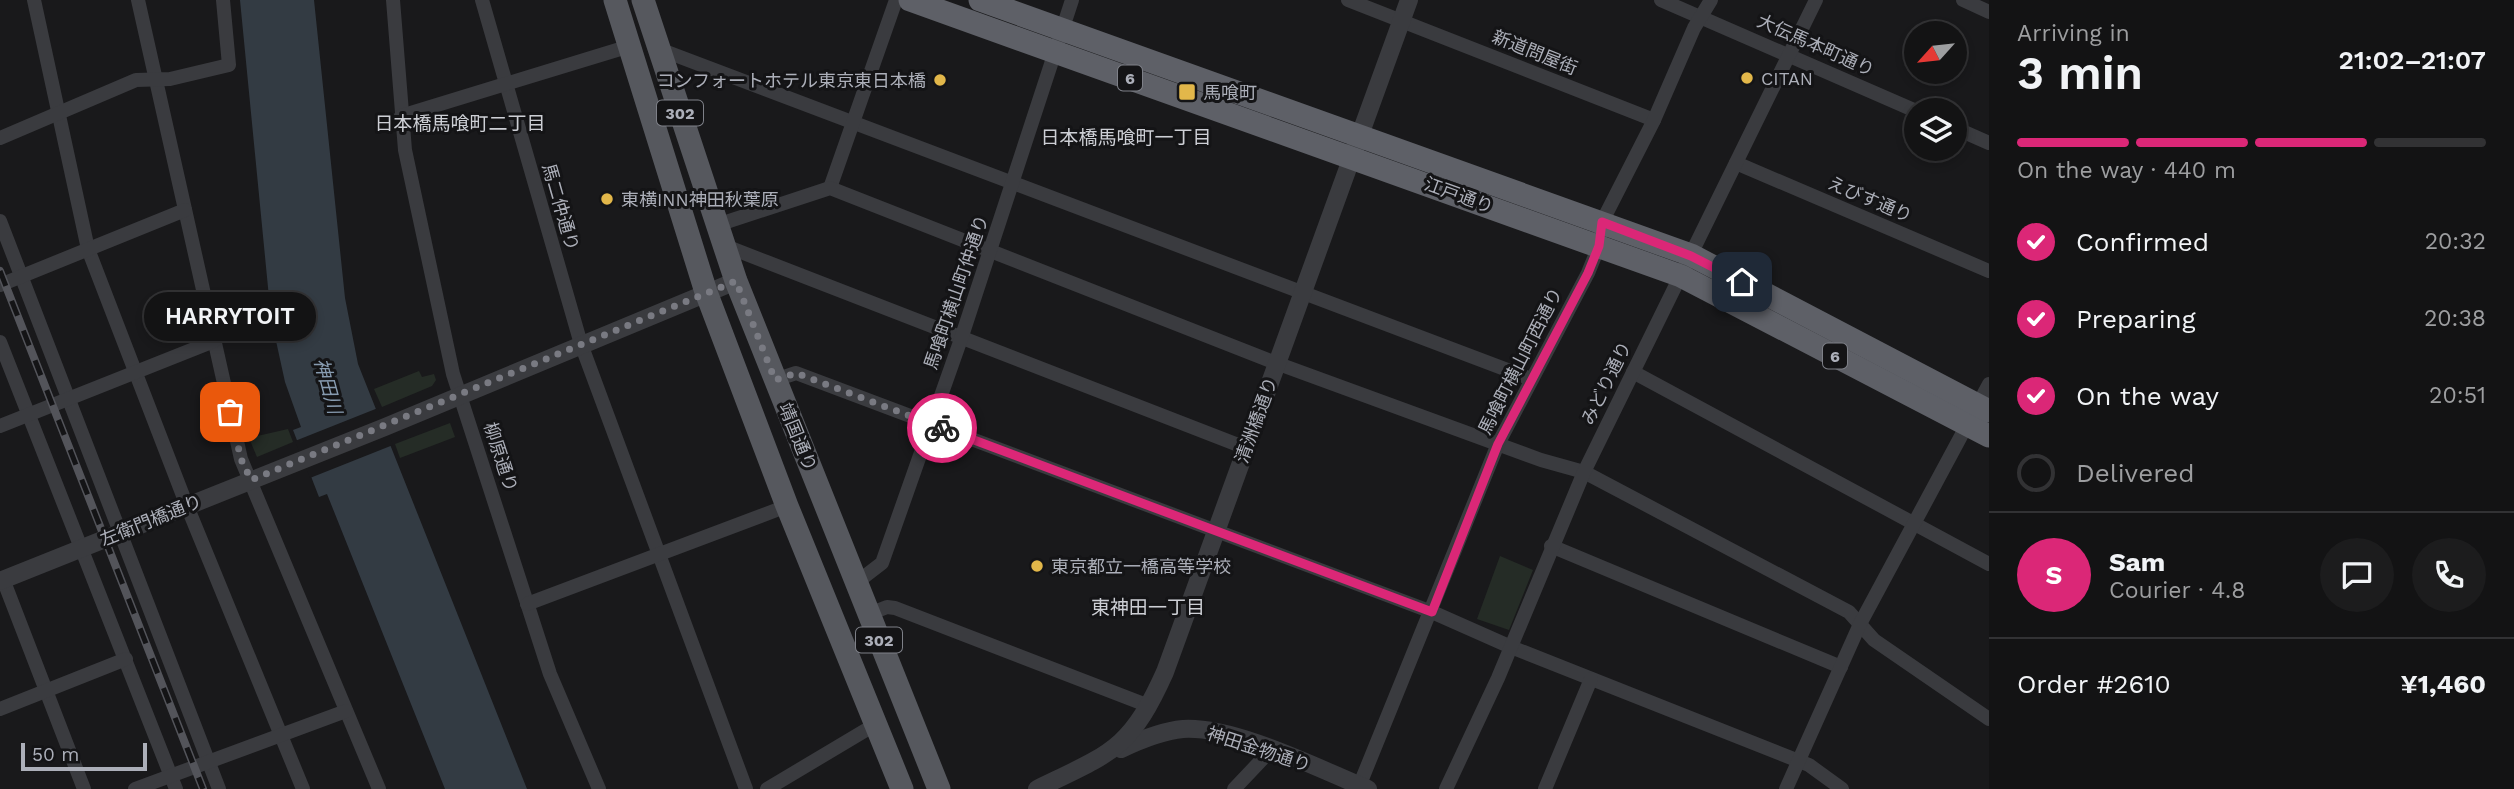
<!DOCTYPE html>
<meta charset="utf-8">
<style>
body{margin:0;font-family:"Work Sans","Noto Sans JP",sans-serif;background:#1c1c1d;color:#f1f3f6;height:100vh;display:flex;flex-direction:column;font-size:26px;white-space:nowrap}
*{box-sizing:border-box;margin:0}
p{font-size:23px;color:#9d9ea0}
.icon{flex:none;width:38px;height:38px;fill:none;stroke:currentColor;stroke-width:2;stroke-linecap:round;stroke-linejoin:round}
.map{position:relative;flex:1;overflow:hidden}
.panel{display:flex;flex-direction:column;background:#131314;width:525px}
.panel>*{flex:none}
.needle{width:46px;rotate:243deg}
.controls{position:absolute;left:1904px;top:21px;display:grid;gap:14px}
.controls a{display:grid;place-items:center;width:63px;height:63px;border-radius:50%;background:#131314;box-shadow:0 4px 10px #0003,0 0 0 2px #323234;font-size:35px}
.scale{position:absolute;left:21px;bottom:18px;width:126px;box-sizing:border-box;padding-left:7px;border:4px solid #acafb9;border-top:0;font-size:19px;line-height:24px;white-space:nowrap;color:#acafb9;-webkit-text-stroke:5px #141416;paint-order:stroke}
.pin{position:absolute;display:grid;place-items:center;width:60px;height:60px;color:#fff;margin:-30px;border-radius:14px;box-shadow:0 4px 10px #0006}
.courier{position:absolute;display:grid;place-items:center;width:70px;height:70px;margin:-35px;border:5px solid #db2777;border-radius:50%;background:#fff;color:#222;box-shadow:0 2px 9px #0007}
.bubble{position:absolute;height:49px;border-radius:24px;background:#131314;box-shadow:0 4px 10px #0003,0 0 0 2px #323234;font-size:23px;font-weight:600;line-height:49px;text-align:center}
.head em{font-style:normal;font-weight:600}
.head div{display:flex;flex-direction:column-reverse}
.head{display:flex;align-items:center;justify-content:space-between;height:119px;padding:0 28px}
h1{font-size:46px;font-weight:600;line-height:52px}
.bar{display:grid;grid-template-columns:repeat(4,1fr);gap:10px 7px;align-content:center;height:84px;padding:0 28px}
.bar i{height:9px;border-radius:5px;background:#323234}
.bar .current{background:#db2777}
.bar p{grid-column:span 4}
.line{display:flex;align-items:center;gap:18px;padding:0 28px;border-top:2px solid #323234}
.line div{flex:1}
.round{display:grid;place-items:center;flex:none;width:74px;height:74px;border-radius:37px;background:#1c1c1d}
ol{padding:0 28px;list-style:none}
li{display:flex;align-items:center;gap:21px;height:77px}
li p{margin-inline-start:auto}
li .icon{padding:7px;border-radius:50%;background:#db2777;color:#fff;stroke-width:4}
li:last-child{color:#9d9ea0}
li i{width:38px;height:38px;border:4px solid #323234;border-radius:50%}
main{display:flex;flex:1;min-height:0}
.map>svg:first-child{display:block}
</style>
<main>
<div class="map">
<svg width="1989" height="789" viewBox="0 0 1989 789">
<rect width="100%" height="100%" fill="#19191b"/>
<g fill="#252c26">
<path d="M419,371L422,377L434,374L436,380L432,386L382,407L374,389Z"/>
<path d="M450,423L455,437L400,458L395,444Z"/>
<path d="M288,429L293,442L257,457L249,438Z"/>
<path d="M1500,556L1533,570L1509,630L1477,619Z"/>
</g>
<path fill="#333b43" d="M240,0H314L345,298L358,364L527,789H445L327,494L319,497L293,430L301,427L285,382L271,318Z"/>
<path fill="#19191b" d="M378,408L393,445L310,478L295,441Z"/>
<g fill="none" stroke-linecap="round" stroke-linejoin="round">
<g stroke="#3a3b3f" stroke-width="14">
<path d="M34,0L88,249L187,506L303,789"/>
<path d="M138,0L241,459L379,789"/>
<path d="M393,0L405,150L453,374L550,674L599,789"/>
<path d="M482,0L581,344L746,789"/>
<path d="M1348,0L1654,120"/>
<path d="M1661,0L1916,111"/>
<path d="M1963,0L1989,12"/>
<path d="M659,49L1531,379"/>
<path d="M401,116L630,46"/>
<path d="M1955,128L1989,143"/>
<path d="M0,138L136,80L170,79L229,65L223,0"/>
<path d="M1736,163L1989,271"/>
<path d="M830,188L896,0"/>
<path d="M0,221L219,789"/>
<path d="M717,225L830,188L1276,363L1541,460L1584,472L1849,612L1874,640L1989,719"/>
<path d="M723,245L1246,448"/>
<path d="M0,285L185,210"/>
<path d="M0,342L176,789"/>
<path d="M1633,372L1989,564"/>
<path d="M775,380L796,373L1432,612L1511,647L1809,765L1842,789"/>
<path d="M0,426L214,341"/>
<path d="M1551,546L1841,667"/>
<path d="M3,579L84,789"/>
<path d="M856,583L882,563L961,339L1072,0"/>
<path d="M527,604L787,506"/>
<path d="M869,614L887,607L895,608L1149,706"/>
<path d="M0,709L126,659"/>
<path d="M135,789L346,711"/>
<path d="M767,789L876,724"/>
<path d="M1234,789L1271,750"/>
<path d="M1358,789L1498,444L1588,273L1599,246L1602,222L1654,120L1694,28L1711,0"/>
<path d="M1446,789L1498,678L1584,472L1816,0"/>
<path d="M1545,789L1591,679"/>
<path d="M1786,789L1860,624L1989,384"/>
</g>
<g stroke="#3a3b3f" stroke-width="18">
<path d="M0,581L385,427L736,281"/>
<path d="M1121,749C1140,740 1161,731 1183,729C1235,726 1319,769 1368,789"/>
<path d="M1037,789C1111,753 1130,750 1165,672L1409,0"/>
</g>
<g stroke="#56585e" stroke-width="23">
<path d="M615,0L706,292L787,506L902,789"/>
<path d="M643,0L736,281L939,789"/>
</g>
<g stroke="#5e6067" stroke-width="23">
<path d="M910,0L1681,276L1989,436"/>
<path d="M980,0L1691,255L1989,411"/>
</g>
<defs>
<path id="rail" d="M0,271L203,789"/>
</defs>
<use href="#rail" stroke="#53545a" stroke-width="8"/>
<use href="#rail" stroke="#141416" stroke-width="5" stroke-dasharray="16" stroke-linecap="butt"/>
</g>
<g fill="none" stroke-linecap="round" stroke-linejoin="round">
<path stroke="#797a82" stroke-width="7" stroke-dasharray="0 12.6" d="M230,412L241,459L251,480L736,281L775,380L796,373L942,428"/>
<path stroke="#db2777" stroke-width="9" d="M942,428L1432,612L1498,444L1588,273L1599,246L1602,222L1691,256L1742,282"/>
</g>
<g fill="#e2b74a" stroke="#141416" stroke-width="2.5">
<circle cx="1747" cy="78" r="7"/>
<circle cx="940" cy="80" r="7"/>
<rect x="1178" y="83" width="18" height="18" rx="3.5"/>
<circle cx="607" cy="199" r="7"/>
<circle cx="1037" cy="566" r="7"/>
</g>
<g text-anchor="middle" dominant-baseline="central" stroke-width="6" stroke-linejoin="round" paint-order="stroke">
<g fill="#141416" stroke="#7e8088" stroke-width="2">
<rect x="1118" y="65.5" width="24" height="25" rx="5"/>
<rect x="657" y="100.5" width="46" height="25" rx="5"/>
<rect x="1823" y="343.5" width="24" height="25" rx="5"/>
<rect x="856" y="627.5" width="46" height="25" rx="5"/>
</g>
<g font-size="16" font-weight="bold" fill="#acafb9">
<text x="1130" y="78">6</text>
<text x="680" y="113">302</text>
<text x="1835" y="356">6</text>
<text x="879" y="640">302</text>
</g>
<g font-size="18" fill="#acafb9" stroke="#141416">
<text transform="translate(1816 45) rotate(24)">大伝馬本町通り</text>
<text transform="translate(1535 52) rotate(22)">新道問屋街</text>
<text transform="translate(1459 195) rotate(20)">江戸通り</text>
<text transform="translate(1870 199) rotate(23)">えびす通り</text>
<text transform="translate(561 207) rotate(74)">馬二仲通り</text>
<text transform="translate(956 292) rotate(-71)">馬喰町横山町仲通り</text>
<text transform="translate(1520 361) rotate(-63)">馬喰町横山町西通り</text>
<text transform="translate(1606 383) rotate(-64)">みどり通り</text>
<text transform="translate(1256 420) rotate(-70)">清洲橋通り</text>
<text transform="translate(798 437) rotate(68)">靖国通り</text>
<text transform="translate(501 457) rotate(72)">柳原通り</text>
<text transform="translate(151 520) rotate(-22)">左衛門橋通り</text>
<text transform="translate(1259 749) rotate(18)">神田金物通り</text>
</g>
<g font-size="18" fill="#acafb9" stroke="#141416" text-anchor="start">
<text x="1761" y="78">CITAN</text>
<text x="926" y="80" text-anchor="end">コンフォートホテル東京東日本橋</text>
<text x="1203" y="92">馬喰町</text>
<text x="621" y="199">東横INN神田秋葉原</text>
<text x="1051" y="566">東京都立一橋高等学校</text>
</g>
<g font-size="19" fill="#cdcfd5" stroke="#141416">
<text x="460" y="123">日本橋馬喰町二丁目</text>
<text x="1126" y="137">日本橋馬喰町一丁目</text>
<text x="1148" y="607">東神田一丁目</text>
</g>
<g font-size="19" font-style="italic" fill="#879bb0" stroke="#141416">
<text transform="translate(328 386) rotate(75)">神田川</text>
</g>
</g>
</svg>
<div class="controls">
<a><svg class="needle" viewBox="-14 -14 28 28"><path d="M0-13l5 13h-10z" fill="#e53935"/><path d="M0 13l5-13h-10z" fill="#9d9ea0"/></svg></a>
<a><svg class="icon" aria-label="layers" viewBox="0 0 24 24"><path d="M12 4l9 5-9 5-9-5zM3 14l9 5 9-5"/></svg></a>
</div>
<div class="scale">50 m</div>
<div class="pin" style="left:230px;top:412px;background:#ea580c"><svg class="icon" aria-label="bag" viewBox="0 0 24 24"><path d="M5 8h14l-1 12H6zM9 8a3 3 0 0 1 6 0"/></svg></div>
<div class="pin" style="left:1742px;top:282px;background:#1f2937"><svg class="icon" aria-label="home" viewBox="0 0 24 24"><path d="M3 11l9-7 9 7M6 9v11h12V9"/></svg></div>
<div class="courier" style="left:942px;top:428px"><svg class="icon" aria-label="bike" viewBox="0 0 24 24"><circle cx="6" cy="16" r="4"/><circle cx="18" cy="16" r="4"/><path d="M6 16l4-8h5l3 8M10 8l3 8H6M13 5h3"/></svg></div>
<div class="bubble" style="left:144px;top:292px;width:172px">HARRYTOIT</div>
</div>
<section class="panel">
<div class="head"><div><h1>3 min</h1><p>Arriving in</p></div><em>21:02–21:07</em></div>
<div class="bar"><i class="current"></i><i class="current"></i><i class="current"></i><i></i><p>On the way · 440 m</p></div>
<ol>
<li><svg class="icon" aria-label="check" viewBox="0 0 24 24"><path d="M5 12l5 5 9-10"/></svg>Confirmed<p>20:32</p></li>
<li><svg class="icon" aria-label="check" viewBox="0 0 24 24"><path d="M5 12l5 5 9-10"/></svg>Preparing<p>20:38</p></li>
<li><svg class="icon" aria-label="check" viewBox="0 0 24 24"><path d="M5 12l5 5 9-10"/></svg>On the way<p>20:51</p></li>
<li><i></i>Delivered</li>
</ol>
<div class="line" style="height:126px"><b class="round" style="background:#db2777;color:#fff">S</b><div><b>Sam</b><p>Courier · 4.8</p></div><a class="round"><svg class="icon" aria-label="chat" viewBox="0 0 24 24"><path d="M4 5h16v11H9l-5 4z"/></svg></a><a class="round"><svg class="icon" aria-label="phone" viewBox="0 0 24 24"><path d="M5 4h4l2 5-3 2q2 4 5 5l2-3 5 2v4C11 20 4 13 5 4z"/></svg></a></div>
<div class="line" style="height:91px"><div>Order #2610</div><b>¥1,460</b></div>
</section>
</main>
